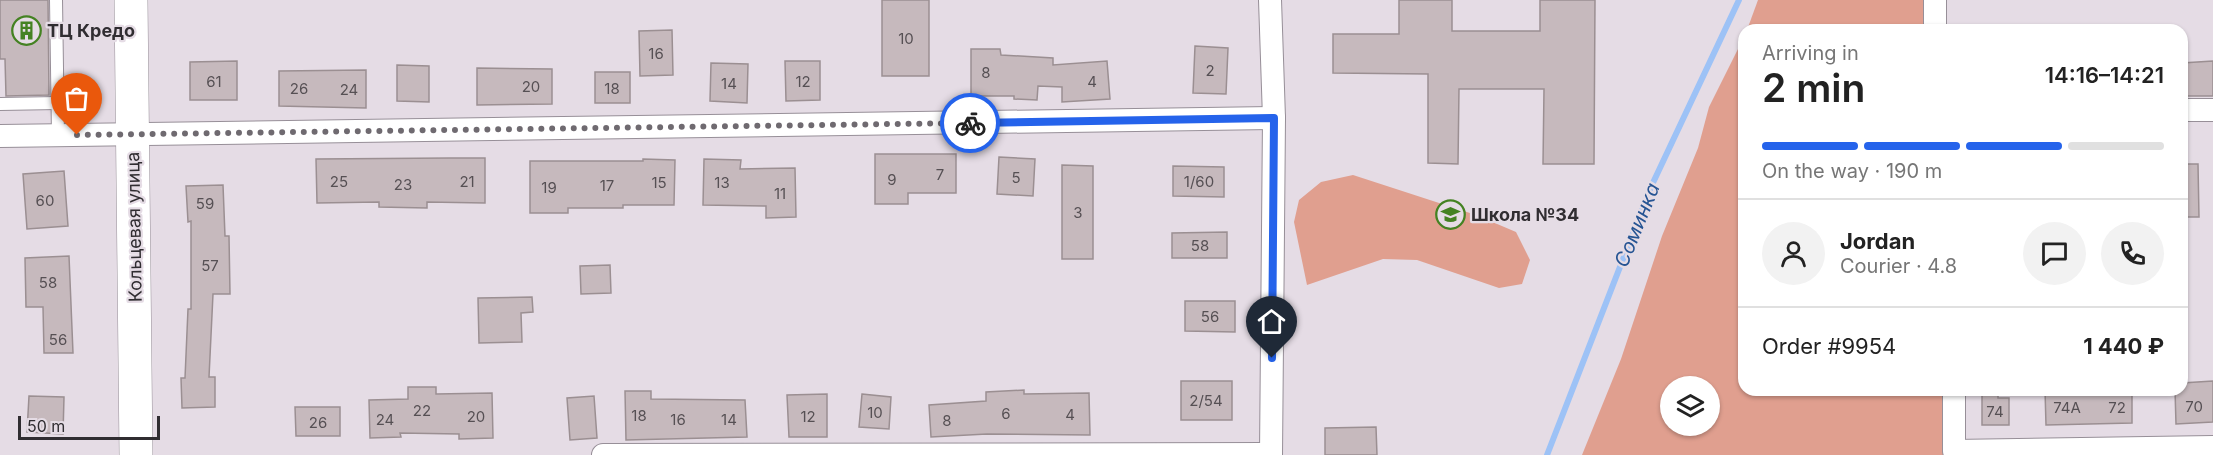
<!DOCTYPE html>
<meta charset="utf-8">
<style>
body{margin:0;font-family:Inter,sans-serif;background:#f2f2f2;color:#222;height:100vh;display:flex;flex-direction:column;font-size:22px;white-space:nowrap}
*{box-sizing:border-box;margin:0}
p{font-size:20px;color:#767676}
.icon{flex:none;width:33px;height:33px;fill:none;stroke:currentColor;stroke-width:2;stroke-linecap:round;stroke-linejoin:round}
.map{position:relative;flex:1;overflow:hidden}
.side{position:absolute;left:1738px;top:24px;width:450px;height:372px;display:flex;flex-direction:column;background:#fff;border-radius:18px;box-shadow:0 2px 4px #0004}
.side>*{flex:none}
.controls{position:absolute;left:1660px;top:376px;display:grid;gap:12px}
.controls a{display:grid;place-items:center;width:60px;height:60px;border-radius:50%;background:#fff;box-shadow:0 2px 4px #0004;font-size:30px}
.scale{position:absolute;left:18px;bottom:15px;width:142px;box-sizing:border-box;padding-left:6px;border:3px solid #302d31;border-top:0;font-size:16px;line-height:21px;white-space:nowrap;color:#302d31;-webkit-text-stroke:4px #e5dce5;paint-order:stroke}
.pin{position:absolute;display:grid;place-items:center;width:51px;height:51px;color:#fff;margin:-62px -26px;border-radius:50% 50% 50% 0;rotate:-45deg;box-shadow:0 0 6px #0007}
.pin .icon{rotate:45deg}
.courier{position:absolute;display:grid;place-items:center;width:60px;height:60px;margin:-30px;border:4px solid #2563eb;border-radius:50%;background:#fff;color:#222;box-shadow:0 2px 8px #0007}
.headline em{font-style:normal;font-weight:600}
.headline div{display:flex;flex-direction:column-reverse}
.headline{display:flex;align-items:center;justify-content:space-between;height:102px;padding:0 24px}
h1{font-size:39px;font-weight:600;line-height:45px}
.bar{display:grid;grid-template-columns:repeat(4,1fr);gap:9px 6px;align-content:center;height:72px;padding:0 24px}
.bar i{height:8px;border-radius:4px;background:#e0e0e0}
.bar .selected{background:#2563eb}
.bar p{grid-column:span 4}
.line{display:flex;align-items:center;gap:15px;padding:0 24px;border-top:2px solid #e0e0e0}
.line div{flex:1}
.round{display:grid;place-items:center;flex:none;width:63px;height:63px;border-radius:32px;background:#f2f2f2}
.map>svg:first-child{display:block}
</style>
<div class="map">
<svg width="2213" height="455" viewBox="0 0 2213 455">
<rect width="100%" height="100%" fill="#e5dce5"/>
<g fill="#e09f8f" fill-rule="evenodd">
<path d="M1758,0H1945L1946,30H1747Z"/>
<path d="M1744,37V390H1955L1957,455H1582L1621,359L1662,236L1698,148L1709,107ZM1671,387H1710V426H1671Z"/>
<path d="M1353,175L1476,215L1516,232L1530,260L1522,284L1499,288L1417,260L1383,259L1307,285L1294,222L1299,200L1321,182Z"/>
</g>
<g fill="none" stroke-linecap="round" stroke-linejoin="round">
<path stroke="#9dc2f6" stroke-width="6" d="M1547,455L1651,187L1739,0"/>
</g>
<g fill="#c6b9bd" stroke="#9b8f92" stroke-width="1.5">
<path d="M0,0H48L49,95L6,96L5,59H0Z"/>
<rect x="882" y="0" width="47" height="76"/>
<path d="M1399,0H1452V31H1540V0H1595L1594,164H1543L1544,89H1459L1458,164L1428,163V74L1333,73V34H1399Z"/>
<path d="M672,30L673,75L640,76L639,31Z"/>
<path d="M1195,46L1228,48L1226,94L1193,93Z"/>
<path d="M971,49H1000L1001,55L1053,58V65L1107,61L1110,99L1062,102V87L1038,86L1037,100L1014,99V96H971Z"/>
<path d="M237,61V100H190V62Z"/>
<path d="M785,61H820V100L786,101Z"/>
<path d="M2213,61V96H2182V63Z"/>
<path d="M711,63L748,64L747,103L710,101Z"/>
<path d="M397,65L429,66V102L397,101Z"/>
<path d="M477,68L552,69V104L477,105Z"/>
<path d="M366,70V108L279,106V71Z"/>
<rect x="595" y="72" width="35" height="31"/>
<path d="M875,154H956V193H908V204H875Z"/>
<path d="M999,157L1035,159L1033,196L997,194Z"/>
<path d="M450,158H485V203L427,202V208L379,207V202L317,203L316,159Z"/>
<path d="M643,159L675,160L674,205H623V208H568V213H530V161H643Z"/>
<path d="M704,159L741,160L740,169L795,168L796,217L766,218V206L703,205Z"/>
<path d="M2182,164H2198L2199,217H2182Z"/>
<path d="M1062,165L1093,166V259H1062Z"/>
<path d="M1173,166L1224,167V197L1173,196Z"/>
<path d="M64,171L68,226L27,229L23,174Z"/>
<path d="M223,185L225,236H229L230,294H213L209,377H215V407L182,408L181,378H185L188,309H191V221L188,222L186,186Z"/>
<path d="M1227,232V258H1172V233Z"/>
<path d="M69,256L73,353H44L43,307H26L25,258Z"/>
<path d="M610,265L611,293L581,294L580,266Z"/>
<path d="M532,297L533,312L521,313L522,342L479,343L478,298Z"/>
<path d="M1185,301H1235V332L1185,331Z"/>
<rect x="1181" y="381" width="51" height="39"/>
<path d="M2213,381V422L2176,424L2175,390H2182V383Z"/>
<path d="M408,387H436V394L492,393L493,438L459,439V434L400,433L401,437L370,438L369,400L408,399Z"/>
<path d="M1024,390V394L1089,393L1090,435L987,434L931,437L929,405L986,401V392Z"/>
<path d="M1982,390H1998V398H2009V425H1982Z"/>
<path d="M2045,390H2132V423L2046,425Z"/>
<path d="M625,391H651V399L745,400L747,437L626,440Z"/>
<path d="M827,394V437H789L787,395Z"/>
<path d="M862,394L891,397L889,429L859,427Z"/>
<path d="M29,396L64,397L63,434L27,432Z"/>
<path d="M594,396L597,438L570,440L567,398Z"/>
<path d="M295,407H340V436H296Z"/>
<path d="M1376,427L1377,455H1325V428Z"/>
</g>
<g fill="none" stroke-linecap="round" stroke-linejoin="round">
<defs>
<g id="service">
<path d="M56,0L58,136"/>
<path d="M0,104L58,103"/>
</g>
<g id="minor">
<path d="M1270,0L1274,118L1271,455"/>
<path d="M1935,0V30"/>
<path d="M2182,110H2213"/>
<path d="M0,136L1274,118"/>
<path d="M1954,390V451L2213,447"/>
<path d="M603,455L1271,454"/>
</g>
<path id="secondary" d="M131,0L136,455"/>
</defs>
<use href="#service" stroke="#978f98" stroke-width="14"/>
<use href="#minor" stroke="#978f98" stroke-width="24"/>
<use href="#secondary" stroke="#978f98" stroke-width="34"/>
<use href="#service" stroke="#fff" stroke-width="12"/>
<use href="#minor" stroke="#fff" stroke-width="22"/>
<use href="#secondary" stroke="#fff" stroke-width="33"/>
</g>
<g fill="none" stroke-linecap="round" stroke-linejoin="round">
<path stroke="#6f6a70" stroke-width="6" stroke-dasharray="0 10.8" d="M77,135L970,123"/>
<path stroke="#2563eb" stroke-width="8" d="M970,123L1274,118L1272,358"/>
</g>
<defs>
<symbol id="building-ring" viewBox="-11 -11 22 22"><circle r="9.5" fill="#e5dce5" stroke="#448222" stroke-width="1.5"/><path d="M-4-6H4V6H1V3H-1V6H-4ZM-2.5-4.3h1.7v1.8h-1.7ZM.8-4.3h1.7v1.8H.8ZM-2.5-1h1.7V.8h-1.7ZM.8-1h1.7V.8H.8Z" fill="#448222"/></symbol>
<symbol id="school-ring" viewBox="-11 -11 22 22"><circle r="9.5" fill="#e5dce5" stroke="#448222" stroke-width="1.5"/><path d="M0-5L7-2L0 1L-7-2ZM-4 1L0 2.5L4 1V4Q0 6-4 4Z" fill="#448222"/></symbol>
</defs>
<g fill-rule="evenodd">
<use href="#building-ring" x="10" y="14" width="33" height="33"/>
<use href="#school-ring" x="1434" y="198" width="33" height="33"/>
</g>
<g text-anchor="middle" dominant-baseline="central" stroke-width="4.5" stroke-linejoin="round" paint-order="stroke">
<g font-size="15" fill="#565054">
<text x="906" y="38">10</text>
<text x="656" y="53">16</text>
<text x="1210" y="70">2</text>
<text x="986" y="72">8</text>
<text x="214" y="81">61</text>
<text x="803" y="81">12</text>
<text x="1092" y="81">4</text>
<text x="729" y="83">14</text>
<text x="531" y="86">20</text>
<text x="299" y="88">26</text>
<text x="612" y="88">18</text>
<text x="349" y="89">24</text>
<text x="940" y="174">7</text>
<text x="1016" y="177">5</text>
<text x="892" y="179">9</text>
<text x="339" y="181">25</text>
<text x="467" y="181">21</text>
<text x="1199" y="181">1/60</text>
<text x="659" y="182">15</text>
<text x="722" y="182">13</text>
<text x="403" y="184">23</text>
<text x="607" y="185">17</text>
<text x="549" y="187">19</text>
<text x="780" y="193">11</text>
<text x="45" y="200">60</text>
<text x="205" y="203">59</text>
<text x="1078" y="212">3</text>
<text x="1200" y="245">58</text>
<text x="210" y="265">57</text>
<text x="48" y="282">58</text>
<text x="1210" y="316">56</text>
<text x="58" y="339">56</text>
<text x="1206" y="400">2/54</text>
<text x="2194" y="406">70</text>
<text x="2067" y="407">74А</text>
<text x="2117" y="407">72</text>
<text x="422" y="410">22</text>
<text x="1995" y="411">74</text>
<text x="875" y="412">10</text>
<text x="1006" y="413">6</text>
<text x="1070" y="414">4</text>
<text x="639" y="415">18</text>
<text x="476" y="416">20</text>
<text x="808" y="416">12</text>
<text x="385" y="419">24</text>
<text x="678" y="419">16</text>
<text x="729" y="419">14</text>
<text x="947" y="420">8</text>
<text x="318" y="422">26</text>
</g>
<g font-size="18" font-weight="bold" fill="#302d31" stroke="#e5dce5" text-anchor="start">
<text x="47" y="30">ТЦ Кредо</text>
<text x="1471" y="214">Школа №34</text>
</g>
<g font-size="18" fill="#302d31" stroke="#e5dce5">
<text transform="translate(134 227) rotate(-91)">Кольцевая улица</text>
</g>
<g font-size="20" font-style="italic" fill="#265493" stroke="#e5dce5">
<text transform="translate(1637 225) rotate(-68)">Соминка</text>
</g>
</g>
</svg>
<div class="controls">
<a><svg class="icon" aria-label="layers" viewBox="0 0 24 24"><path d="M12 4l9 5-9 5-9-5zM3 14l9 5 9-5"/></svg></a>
</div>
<div class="scale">50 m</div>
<div class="pin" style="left:77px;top:135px;background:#ea580c"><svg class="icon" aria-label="bag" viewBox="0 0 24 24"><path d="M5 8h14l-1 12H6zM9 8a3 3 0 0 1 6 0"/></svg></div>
<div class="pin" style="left:1272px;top:358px;background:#1f2937"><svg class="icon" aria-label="home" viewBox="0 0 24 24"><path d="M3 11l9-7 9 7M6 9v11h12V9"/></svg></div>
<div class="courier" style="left:970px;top:123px"><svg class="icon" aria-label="bike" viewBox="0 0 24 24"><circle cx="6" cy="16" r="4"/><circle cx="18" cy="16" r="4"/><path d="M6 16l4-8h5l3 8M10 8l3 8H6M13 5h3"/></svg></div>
<section class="side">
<div class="headline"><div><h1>2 min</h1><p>Arriving in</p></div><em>14:16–14:21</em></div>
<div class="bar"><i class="selected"></i><i class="selected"></i><i class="selected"></i><i></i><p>On the way · 190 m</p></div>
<div class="line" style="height:108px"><a class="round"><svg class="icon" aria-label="person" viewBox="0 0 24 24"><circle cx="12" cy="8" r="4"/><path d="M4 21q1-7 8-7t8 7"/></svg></a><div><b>Jordan</b><p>Courier · 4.8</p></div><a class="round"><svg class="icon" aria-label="chat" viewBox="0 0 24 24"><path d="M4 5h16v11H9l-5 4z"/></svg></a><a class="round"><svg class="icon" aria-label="phone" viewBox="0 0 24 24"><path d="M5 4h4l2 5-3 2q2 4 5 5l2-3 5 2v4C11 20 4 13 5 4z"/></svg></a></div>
<div class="line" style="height:78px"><div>Order #9954</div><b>1 440 ₽</b></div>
</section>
</div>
